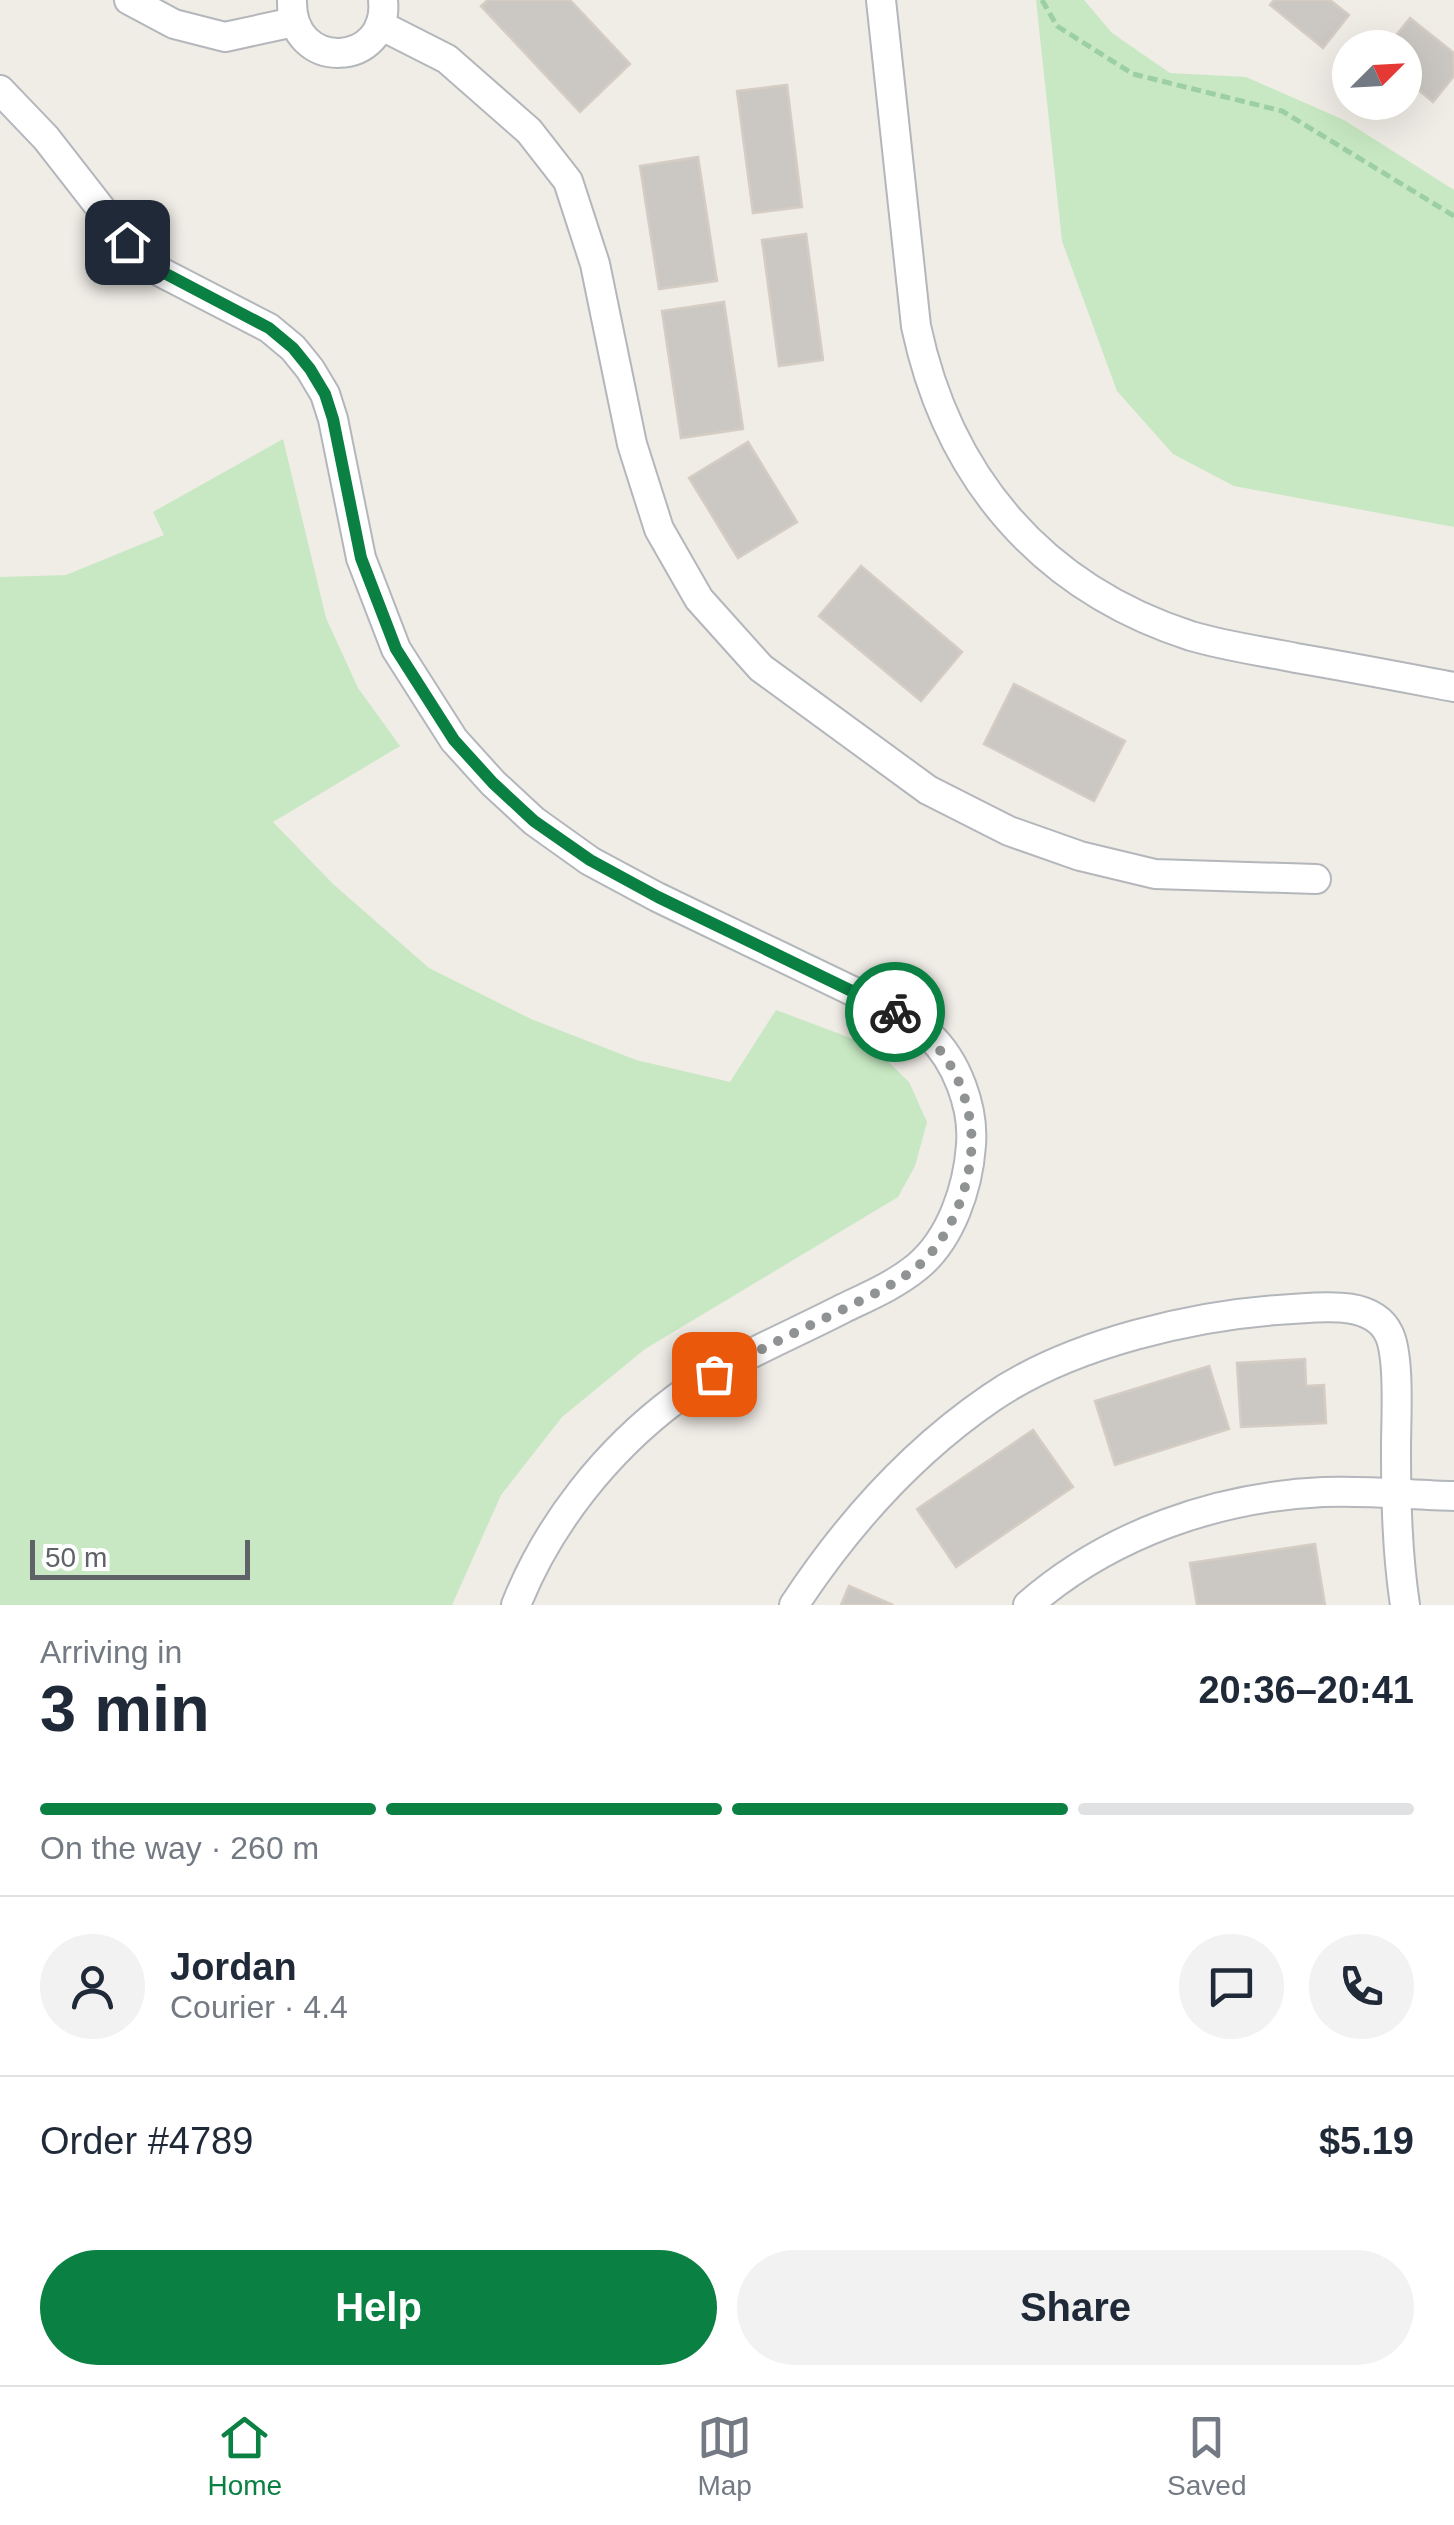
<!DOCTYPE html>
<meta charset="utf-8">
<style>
body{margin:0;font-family:Helvetica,sans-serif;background:#f2f2f3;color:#1f2937;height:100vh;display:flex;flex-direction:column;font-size:38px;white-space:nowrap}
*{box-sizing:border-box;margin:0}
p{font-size:32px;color:#747a83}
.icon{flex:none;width:55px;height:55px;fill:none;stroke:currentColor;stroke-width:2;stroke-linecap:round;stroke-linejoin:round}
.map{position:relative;height:1605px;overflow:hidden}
.side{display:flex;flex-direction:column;background:#fff;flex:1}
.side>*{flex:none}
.needle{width:65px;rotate:66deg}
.buttons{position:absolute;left:1332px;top:30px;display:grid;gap:20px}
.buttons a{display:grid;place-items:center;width:90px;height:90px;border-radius:50%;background:#fff;box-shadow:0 10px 40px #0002;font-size:50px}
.scale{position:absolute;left:30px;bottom:25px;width:220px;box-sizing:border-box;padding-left:10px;border:5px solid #5d6367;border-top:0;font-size:28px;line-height:35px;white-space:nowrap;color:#5d6367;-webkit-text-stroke:8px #fff;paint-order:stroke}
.pin{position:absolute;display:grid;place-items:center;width:85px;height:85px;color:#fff;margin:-42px;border-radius:20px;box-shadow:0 5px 15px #0006}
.courier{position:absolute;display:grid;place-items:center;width:100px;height:100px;margin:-50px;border:8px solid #0b8043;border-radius:50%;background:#fff;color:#222;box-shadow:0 2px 12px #0007}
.head em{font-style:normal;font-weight:700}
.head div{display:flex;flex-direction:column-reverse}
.head{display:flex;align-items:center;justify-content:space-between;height:170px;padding:0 40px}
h1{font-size:65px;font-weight:700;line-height:75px}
.bar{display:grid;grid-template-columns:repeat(4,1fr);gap:15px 10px;align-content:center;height:120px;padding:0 40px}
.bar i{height:12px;border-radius:8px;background:#e0e1e3}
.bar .current{background:#0b8043}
.bar p{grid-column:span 4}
.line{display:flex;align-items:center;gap:25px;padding:0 40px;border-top:2px solid #e0e1e3}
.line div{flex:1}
.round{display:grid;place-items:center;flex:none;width:105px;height:105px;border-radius:52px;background:#f2f2f3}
.button{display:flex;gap:20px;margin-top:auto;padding:20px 40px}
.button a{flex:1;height:115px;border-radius:60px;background:#0b8043;color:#fff;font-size:40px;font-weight:700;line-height:115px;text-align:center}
.button a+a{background:#f2f2f3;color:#1f2937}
.tab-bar{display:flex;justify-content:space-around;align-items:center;height:140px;border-top:2px solid #e0e1e3;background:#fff;font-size:28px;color:#747a83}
.tab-bar a{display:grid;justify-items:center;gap:5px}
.tab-bar .current{color:#0b8043}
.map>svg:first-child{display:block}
</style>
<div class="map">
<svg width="1454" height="1605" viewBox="0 0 1454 1605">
<rect width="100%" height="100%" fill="#f0ece6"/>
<g fill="#c7e8c2">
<path d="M1036,0H1084L1112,33L1170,73L1246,77L1344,120L1454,190V527L1234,486L1173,454L1117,391L1062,241Z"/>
<path d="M283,439L326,618L358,688L400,746L273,822L333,884L429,968L531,1019L636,1060L730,1082L776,1010L872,1046L909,1082L927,1122L915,1166L898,1197L645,1349L562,1417L501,1495L452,1605H0V577L66,575L164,535L153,512Z"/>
</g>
<g fill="#cbc7c2" stroke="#d5cdc4" stroke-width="2.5">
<path d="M488,0H570L630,64L580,112L481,6Z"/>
<path d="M1274,0H1330L1349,15L1323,48L1270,5Z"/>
<path d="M1410,18L1454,53V76L1433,102L1405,79V48H1386Z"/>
<path d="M787,85L802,207L753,213L737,91Z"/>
<path d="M698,157L717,281L659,289L640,166Z"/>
<path d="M806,234L823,360L779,366L762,240Z"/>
<path d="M724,302L743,429L681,438L662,311Z"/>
<path d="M748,442L797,522L738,558L689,478Z"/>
<path d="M861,566L962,652L921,701L819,616Z"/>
<path d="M1014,684L1125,741L1094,801L984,744Z"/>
<path d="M1305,1359L1306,1386L1324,1385L1326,1423L1241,1427L1237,1363Z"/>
<path d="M1209,1366L1229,1429L1115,1465L1095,1401Z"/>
<path d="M1033,1430L1073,1487L956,1567L917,1509Z"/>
<path d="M1315,1544L1325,1605H1197L1190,1563Z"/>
<path d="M849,1586L893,1605H841Z"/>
</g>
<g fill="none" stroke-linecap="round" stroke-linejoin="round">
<defs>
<g id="street">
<path d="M129,0L174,24L225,37L294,22"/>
<path d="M292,0C290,73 390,68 383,0"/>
<path d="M881,0L916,326C948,478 1042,588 1191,636C1225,646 1261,651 1296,658C1349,667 1401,677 1454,687"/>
<path d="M380,25L447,59L529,131L568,181L595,264L632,444L659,529L699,599L761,668L928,790L1009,831L1080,856L1155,874L1316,879"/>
<path d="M0,90L46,138L127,242L151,267L269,328L293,348L310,369L325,394L333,419L361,558L396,649L454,740L493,783L534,821L590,861L657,897L898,1013C908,1020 920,1027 929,1035C957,1061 974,1108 971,1145C968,1188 951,1239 917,1267C895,1285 869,1296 844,1308C788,1337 729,1360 677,1398C607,1450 548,1524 516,1605"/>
<path d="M794,1605C846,1526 912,1452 991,1398C1071,1343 1197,1314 1292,1309C1322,1307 1373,1300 1389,1334C1400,1357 1396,1420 1396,1447C1396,1500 1397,1552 1405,1605"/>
<path d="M1028,1605C1110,1534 1216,1497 1323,1492C1367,1490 1411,1495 1454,1496"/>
</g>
</defs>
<use href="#street" stroke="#b3b7bb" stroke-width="32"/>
<path stroke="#9dcfa4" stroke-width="5" stroke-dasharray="10 5" stroke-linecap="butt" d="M1042,0L1057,26L1133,74L1282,111L1454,216"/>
<use href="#street" stroke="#fff" stroke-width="28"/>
</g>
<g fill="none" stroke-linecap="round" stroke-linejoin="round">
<path stroke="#909393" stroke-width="10" stroke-dasharray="0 18" d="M714,1374C757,1351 800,1330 844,1309C869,1296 895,1285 917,1267C955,1235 978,1169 970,1121C962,1072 937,1037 895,1012"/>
<path stroke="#0b8043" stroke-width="12" d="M127,242L151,266L269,328L293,348L310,369L325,394L333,419L361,558L396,649L454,740L493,783L534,821L590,860L658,897L895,1012"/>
</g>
</svg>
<div class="buttons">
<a><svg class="needle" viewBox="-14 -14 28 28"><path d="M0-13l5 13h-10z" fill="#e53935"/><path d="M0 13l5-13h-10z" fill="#747a83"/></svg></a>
</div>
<div class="scale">50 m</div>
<div class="pin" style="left:714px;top:1374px;background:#ea580c"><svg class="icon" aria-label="bag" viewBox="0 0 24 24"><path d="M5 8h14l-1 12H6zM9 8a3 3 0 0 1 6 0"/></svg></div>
<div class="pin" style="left:127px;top:242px;background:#1f2937"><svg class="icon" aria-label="home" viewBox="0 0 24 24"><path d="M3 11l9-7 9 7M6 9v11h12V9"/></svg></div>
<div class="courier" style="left:895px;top:1012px"><svg class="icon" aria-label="bike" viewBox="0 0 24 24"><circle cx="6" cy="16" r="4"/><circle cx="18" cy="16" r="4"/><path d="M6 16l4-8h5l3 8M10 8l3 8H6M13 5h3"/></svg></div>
</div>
<section class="side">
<div class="head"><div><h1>3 min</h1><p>Arriving in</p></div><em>20:36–20:41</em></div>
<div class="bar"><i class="current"></i><i class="current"></i><i class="current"></i><i></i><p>On the way · 260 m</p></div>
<div class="line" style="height:180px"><a class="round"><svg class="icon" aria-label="person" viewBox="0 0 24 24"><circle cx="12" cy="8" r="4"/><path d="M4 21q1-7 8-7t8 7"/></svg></a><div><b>Jordan</b><p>Courier · 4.4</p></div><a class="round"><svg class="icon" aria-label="chat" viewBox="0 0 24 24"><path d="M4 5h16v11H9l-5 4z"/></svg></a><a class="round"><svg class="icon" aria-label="phone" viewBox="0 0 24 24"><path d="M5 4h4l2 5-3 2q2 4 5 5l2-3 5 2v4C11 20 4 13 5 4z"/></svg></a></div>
<div class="line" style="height:130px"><div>Order #4789</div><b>$5.19</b></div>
<div class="button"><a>Help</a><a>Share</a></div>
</section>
<nav class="tab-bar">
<a class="current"><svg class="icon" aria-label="home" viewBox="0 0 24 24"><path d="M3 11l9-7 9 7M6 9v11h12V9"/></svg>Home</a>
<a><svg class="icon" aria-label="map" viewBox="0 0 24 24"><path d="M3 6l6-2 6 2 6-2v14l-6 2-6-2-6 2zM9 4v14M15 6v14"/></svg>Map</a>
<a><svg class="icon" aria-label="saved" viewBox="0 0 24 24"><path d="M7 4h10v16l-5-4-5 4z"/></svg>Saved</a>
</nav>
